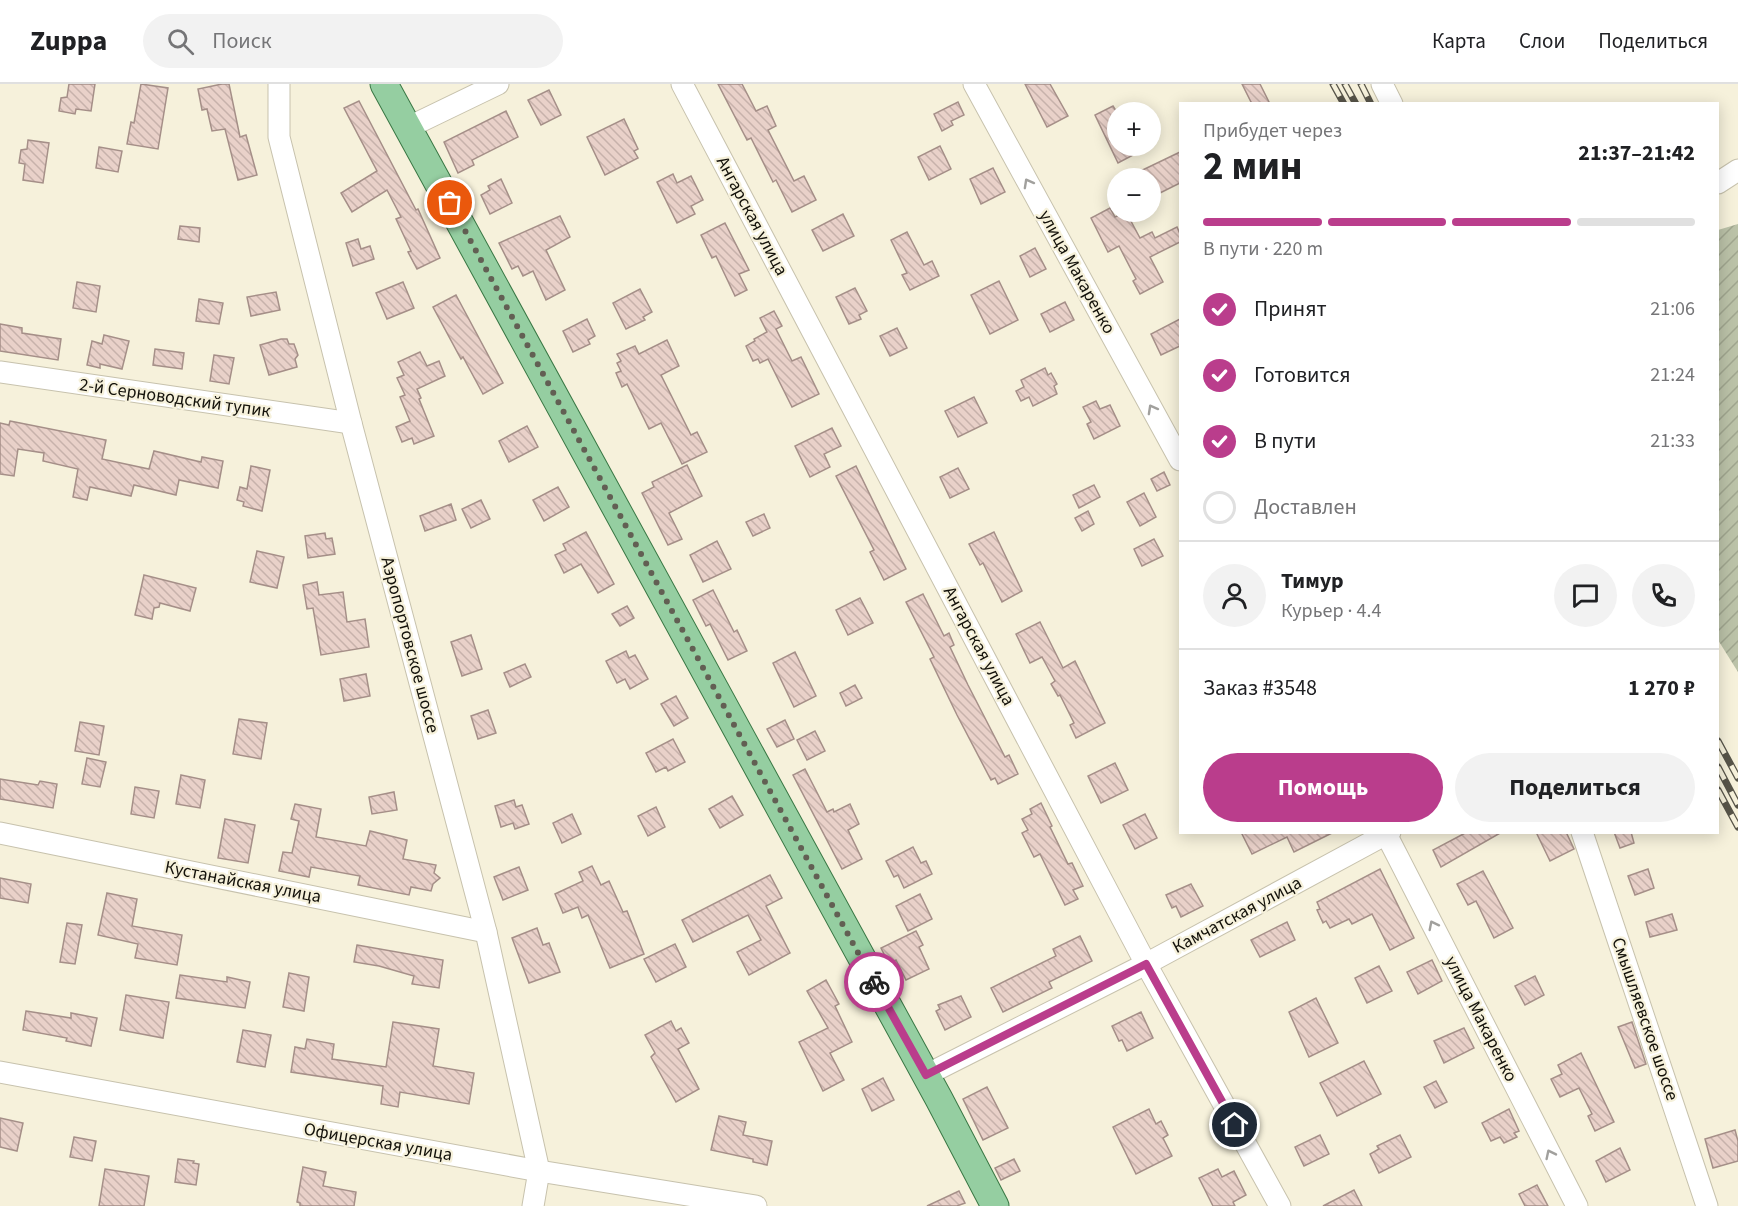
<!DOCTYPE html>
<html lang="ru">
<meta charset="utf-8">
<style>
body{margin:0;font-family:"Source Sans 3",sans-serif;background:#f2f2f2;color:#202124;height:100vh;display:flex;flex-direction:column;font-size:22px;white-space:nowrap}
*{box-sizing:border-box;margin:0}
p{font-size:20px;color:#757577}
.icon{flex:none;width:33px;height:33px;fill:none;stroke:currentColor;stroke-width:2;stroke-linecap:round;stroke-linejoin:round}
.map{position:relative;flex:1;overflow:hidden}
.panel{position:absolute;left:1179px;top:18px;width:540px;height:732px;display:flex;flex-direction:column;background:#fff;border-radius:0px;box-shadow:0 3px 15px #0003}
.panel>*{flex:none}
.tools{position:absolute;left:1107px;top:18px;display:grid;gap:12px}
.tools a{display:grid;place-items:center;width:54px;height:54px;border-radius:50%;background:#fff;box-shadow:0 3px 15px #0003;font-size:30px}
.pin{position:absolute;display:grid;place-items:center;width:51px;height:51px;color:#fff;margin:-26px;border:3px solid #fff;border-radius:50%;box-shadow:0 2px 6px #0007}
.courier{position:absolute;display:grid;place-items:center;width:60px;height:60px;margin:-30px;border:4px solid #ba3d8c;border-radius:50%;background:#fff;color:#222;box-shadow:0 2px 8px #0007}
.headline em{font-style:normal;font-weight:700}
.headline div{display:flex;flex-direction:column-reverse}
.headline{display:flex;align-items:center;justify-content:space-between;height:102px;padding:0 24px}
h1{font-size:39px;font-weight:700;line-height:45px}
.bar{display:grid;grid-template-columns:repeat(4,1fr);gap:9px 6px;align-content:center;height:72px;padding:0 24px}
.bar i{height:8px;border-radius:4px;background:#e0e0e0}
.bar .selected{background:#ba3d8c}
.bar p{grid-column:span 4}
.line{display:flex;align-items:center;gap:15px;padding:0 24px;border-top:2px solid #e0e0e0}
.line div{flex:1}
.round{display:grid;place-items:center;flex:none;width:63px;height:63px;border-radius:32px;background:#f2f2f2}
ol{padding:0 24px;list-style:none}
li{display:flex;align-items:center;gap:18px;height:66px}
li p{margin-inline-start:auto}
li .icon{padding:6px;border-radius:50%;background:#ba3d8c;color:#fff;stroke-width:4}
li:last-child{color:#757577}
li i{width:33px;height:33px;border:3px solid #e0e0e0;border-radius:50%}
.action{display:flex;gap:12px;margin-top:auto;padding:12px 24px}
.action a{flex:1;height:69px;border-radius:36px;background:#ba3d8c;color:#fff;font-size:24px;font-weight:700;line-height:69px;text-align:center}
.action a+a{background:#f2f2f2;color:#202124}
header{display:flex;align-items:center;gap:36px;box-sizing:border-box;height:84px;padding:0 30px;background:#fff;border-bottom:2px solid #e0e0e0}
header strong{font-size:28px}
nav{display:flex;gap:33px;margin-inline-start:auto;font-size:21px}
.search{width:420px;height:54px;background:#f2f2f2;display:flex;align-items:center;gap:15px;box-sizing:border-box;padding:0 21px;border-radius:33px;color:#757577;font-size:22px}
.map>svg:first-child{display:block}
</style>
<header>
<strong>Zuppa</strong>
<div class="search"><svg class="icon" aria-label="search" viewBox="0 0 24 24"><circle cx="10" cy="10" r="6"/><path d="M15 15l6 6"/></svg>Поиск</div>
<nav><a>Карта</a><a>Слои</a><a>Поделиться</a></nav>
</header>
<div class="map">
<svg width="1738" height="1122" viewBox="0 0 1738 1122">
<defs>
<pattern id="garden-furrows" width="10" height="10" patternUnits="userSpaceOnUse" patternTransform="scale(1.5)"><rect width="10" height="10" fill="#bbc2a8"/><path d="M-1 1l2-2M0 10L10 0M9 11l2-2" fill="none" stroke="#a0a68f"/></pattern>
<pattern id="building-back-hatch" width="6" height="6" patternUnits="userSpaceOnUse" patternTransform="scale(1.5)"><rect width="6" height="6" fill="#e9d1c9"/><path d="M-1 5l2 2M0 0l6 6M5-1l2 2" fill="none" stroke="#c7b2ab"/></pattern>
</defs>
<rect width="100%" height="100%" fill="#f6f1db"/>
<path fill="url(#garden-furrows)" d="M1738,140V588L1718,556V146Z"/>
<g fill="url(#building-back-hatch)" stroke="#a58f88" stroke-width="1.5">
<path d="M69,0H95L91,27L76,25L75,30L59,27L61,14L67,13Z"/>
<path d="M141,0L168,4L158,65L127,60L131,38L134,39Z"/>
<path d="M222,0H229L240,53L246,51L257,91L238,96L225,45L212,47L207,25L202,26L198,5Z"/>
<path d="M718,0H742L756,27L767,22L776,42L768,46L794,97L804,92L816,116L792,128L776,96L773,98L751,54L747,56Z"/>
<path d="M1025,0H1050L1068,32L1047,43Z"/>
<path d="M1242,0H1260L1270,20H1252Z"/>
<path d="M549,6L561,31L541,41L528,16Z"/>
<path d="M359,17L416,126L418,125L440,174L417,185L408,168L411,167L396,135L401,133L387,106L352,128L341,109L377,87L344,24Z"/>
<path d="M958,18L964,31L951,37L953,41L942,47L934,30Z"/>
<path d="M1113,22L1118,30V62H1150L1118,79L1095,31Z"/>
<path d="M506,27L518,53L472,76L474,81L458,89L444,58Z"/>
<path d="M624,35L638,65L634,67L638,74L605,91L587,53Z"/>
<path d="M28,56L49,59L43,99L23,96L25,80L19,79L21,66L27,65Z"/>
<path d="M940,62L951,85L929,96L918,73Z"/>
<path d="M99,63L122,67L118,88L96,84Z"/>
<path d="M1180,68V99L1150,114V94H1126Z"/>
<path d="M993,84L1005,108L981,120L970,95Z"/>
<path d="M673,90L677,99L691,92L703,116L691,122L695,130L677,139L657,98Z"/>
<path d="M501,95L512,119L490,130L481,111L490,106L488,102Z"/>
<path d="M1110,124L1115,133L1126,128L1140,154L1152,148L1155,154L1177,143L1180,150V158L1150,173L1163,198L1140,210L1133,197L1136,195L1119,162L1108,168L1091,134Z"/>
<path d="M843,130L854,152L823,167L812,146Z"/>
<path d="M560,132L570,153L546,166L565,206L546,216L533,187L523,192L518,182L512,185L499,159Z"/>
<path d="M725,139L749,186L739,190L747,206L735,212L716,172L712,174L701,151Z"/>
<path d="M180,142L200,144L199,158L178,155Z"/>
<path d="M907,148L924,181L932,177L939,192L910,206L902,191L907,189L891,156Z"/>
<path d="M358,155L361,165L370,162L374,175L353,182L346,159Z"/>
<path d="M1035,164L1046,185L1030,193L1020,172Z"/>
<path d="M999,197L1018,236L990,250L971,211Z"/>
<path d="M77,198L100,202L96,228L73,224Z"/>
<path d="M403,198L414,224L387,235L376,209Z"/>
<path d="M855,204L867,227L859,231L861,235L849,240L836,213Z"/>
<path d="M640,205L652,228L643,233L645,236L626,245L613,219Z"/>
<path d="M276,208L280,226L251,232L247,213Z"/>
<path d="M456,211L503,299L483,310L463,273L461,275L433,223Z"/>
<path d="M199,215L223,219L219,240L196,237Z"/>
<path d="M1065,218L1074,236L1050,248L1041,230Z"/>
<path d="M774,227L782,242L776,245L792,277L801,273L819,310L792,323L768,275L760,279L758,275L753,277L746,262L755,257L754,255L767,248L760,234Z"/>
<path d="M587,235L595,252L588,256L590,260L573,268L563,247Z"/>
<path d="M1180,235V262L1161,271L1151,250Z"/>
<path d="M0,240L22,244V249L61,255L58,276L0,267Z"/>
<path d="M897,244L907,264L890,272L880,252Z"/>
<path d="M104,251L129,257L122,285L100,280V284L87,281L92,257L102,260Z"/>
<path d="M281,255H287L289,260H294L298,271L295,275L297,283L269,291L260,261Z"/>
<path d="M667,256L679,282L661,291L691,351L697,348L707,368L682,380L661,339L649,345L627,300L622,303L616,289L621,287L617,279L621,277L617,270L635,262L639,270Z"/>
<path d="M155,265L184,269L182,285L153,281Z"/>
<path d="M420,268L427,282L439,277L445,292L417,305L421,314L419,315L434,352L414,360L412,354L402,358L396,343L410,337L400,313L405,311L397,294L404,291L398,278Z"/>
<path d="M214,271L234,274L229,300L210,297Z"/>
<path d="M1045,284L1048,291L1051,289L1057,300L1054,302L1057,310L1033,322L1029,313L1021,317L1016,307L1024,303L1021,296Z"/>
<path d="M974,313L987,339L958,353L945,327Z"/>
<path d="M1096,317L1100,325L1110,321L1120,342L1094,355L1087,340L1091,338L1083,323Z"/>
<path d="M10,337L106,356L102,375L149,385L154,367L201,378L202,373L223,377L218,404L179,396L176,411L134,401L131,412L90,403L87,416L73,413L78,385L43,377L44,369L18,365L14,392L0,390V339L9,341Z"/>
<path d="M527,342L538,363L509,378L499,357Z"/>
<path d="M832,344L841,362L824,370L830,383L810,393L795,362Z"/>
<path d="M687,381L702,412L669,429L682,455L668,461L642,409L654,403L652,398Z"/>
<path d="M251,382L270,386L262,427L243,422L244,418L237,416L240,403L247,405Z"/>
<path d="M856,382L906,485L884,496L870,468L874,466L836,392Z"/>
<path d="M958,384L969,405L950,414L940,393Z"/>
<path d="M1164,388L1170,401L1157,407L1151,395Z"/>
<path d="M1094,401L1100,413L1079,424L1073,411Z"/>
<path d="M558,403L569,423L544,437L533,416Z"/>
<path d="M1144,409L1156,433L1140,442L1127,418Z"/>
<path d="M481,416L490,435L471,444L462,425Z"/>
<path d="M451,420L456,436L425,447L420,432Z"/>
<path d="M1088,427L1094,440L1082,447L1075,434Z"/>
<path d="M764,430L770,444L753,452L746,438Z"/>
<path d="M586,448L614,500L598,509L581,480L564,489L555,471L566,466L563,460Z"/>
<path d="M994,448L1022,507L1002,518L983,479L980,481L969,460Z"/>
<path d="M325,449L326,455L332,454L335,470L308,474L305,452Z"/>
<path d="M1154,455L1163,472L1142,482L1134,465Z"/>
<path d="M717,457L731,485L703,498L690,471Z"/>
<path d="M257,467L284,473L277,504L250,498Z"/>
<path d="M144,491L196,504L190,527L160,519L159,523L154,524L152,535L135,531Z"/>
<path d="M317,498L319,511L343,508L347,538L365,535L369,563L321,571L313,524L307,525L303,501Z"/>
<path d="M713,506L734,548L737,546L747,567L728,576L710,540L706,542L693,516Z"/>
<path d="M923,510L944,552L949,549L954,561L950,563L968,601L1005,673L1009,671L1018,690L998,700L995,694L991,696L957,631L930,575L934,573L906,518Z"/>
<path d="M860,514L873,539L848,551L836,526Z"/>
<path d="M627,522L634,534L620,542L612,530Z"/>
<path d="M1040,538L1063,584L1075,577L1105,639L1076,654L1070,641L1074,639L1060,611L1058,612L1051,600L1055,597L1042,573L1030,579L1016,550Z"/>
<path d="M471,551L482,585L462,592L451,558Z"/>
<path d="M626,567L629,574L635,571L648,595L630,605L625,595L617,599L606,577Z"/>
<path d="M795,568L816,612L794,623L773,579Z"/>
<path d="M525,580L531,593L510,603L504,589Z"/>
<path d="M366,590L370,612L344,617L340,595Z"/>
<path d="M855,601L862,614L846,622L840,609Z"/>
<path d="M676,612L688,634L674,642L661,620Z"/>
<path d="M488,626L496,649L478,655L471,632Z"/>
<path d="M239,635L267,639L261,675L233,670Z"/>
<path d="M785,636L794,655L777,663L767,645Z"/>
<path d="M80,638L104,642L99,671L75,667Z"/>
<path d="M815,647L825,667L807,676L797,656Z"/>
<path d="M673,655L685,678L668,687L666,683L656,688L646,669Z"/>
<path d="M87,674L106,678L100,703L82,700Z"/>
<path d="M1115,679L1128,706L1101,719L1088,692Z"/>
<path d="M805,685L827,728L833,725L834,728L850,720L859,740L848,746L862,775L842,785L793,691Z"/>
<path d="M181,691L205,696L200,724L176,720Z"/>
<path d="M0,695L38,701L40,697L57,700L53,724L0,715Z"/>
<path d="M135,703L159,707L154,734L131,730Z"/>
<path d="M394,708L397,726L372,730L369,713Z"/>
<path d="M732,712L743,731L720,744L709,725Z"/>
<path d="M514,716L516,723L522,721L529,740L515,745L513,739L501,743L495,722Z"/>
<path d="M1041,719L1052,742L1050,743L1068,780L1072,779L1083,802L1073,806L1078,815L1065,821L1040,770L1034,773L1022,749L1028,746L1022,735L1032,730L1030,725Z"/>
<path d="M295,720L321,725L316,753L366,762L370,747L407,756L403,775L436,781L434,789L440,794L433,800L431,807L411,803L409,811L358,801L360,792L311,783L309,793L279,787L283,768L292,769L299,737L291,735Z"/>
<path d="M656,723L665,743L648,752L638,732Z"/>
<path d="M572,730L581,750L562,759L553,739Z"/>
<path d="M1145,730L1157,754L1135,765L1123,741Z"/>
<path d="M225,735L255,741L248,779L218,774Z"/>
<path d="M1241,748H1334L1294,768L1287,753L1252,770Z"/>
<path d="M1467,748H1502L1441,783L1433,766Z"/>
<path d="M1536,748H1566L1574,765L1550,777Z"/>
<path d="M1614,748H1631L1634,759L1620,764Z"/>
<path d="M913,763L921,779L926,777L932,790L904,804L898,791L894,793L886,777Z"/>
<path d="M592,782L601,801L609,797L623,828L627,827L644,870L610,884L588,831L582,834L578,823L563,829L555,810L583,797L579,788Z"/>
<path d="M519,783L528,806L503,816L494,793Z"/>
<path d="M1380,785L1414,854L1390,866L1372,830L1352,840L1349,835L1330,844L1326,837L1323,839L1317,826L1320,825L1317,818Z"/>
<path d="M1648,785L1654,804L1635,811L1628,792Z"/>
<path d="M1483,787L1513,844L1494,854L1476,817L1468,821L1457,800Z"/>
<path d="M770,791L782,814L766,822L790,869L749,891L737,868L761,856L748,831L693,858L682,836Z"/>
<path d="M0,794L31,800L28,819L0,814Z"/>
<path d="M1191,800L1203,822L1181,833L1176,822L1172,824L1166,811Z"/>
<path d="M107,809L137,815L132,842L182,851L177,881L135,874L138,860L98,851Z"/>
<path d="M920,810L932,835L908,847L896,822Z"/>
<path d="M1672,830L1677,846L1650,853L1646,838Z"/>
<path d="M1287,838L1295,856L1260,873L1251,856Z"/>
<path d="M67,839L82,841L75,880L60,878Z"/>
<path d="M537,844L543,861L549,859L560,888L529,899L512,854Z"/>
<path d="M916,847L923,861L919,863L929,885L906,896L896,876L889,880L881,864Z"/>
<path d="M1080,852L1092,877L1049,898L1052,904L1003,928L991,904L1056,872L1053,865Z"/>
<path d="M675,860L686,883L656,898L644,875Z"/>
<path d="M357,861L443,876L439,904L412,900L414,892L379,882L354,878Z"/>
<path d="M1432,876L1442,897L1418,910L1407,888Z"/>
<path d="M1379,882L1392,907L1367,919L1355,894Z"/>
<path d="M289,889L309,893L304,927L283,923Z"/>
<path d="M180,891L227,898V893L250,898L245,924L176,914Z"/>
<path d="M1535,892L1544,911L1525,921L1515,902Z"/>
<path d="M826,896L839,920L835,922L852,958L830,969L844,996L823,1007L799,958L828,944L807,907Z"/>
<path d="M126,911L169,918L163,954L120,946Z"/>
<path d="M961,912L971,933L945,946L936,927L940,925L938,921Z"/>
<path d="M1316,914L1338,959L1309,973L1289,928Z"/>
<path d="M26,927L71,934V929L97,934L91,962L66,957L67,954L23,946Z"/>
<path d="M1141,928L1153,954L1127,967L1122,956L1119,957L1112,942Z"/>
<path d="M671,937L676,947L681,944L689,959L678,965L699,1005L676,1018L651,973L655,969L645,951Z"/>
<path d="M393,938L439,945L433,982L474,989L469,1020L400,1008L398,1023L381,1020L383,1002L291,988L295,963L305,965L307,955L334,960L332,975L386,983Z"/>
<path d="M1632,938L1646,980L1635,984L1618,943Z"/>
<path d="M1464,944L1474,964L1444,979L1434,957Z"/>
<path d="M243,946L271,951L265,983L237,978Z"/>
<path d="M1581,969L1614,1038L1595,1047L1588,1032L1592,1030L1579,1004L1560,1013L1551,995L1562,990L1558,981Z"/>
<path d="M1364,977L1381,1010L1337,1032L1320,999Z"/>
<path d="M883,994L894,1016L872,1027L862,1005Z"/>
<path d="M1436,997L1447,1018L1435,1024L1424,1003Z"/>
<path d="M987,1003L1008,1044L983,1056L963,1015Z"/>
<path d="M1149,1025L1156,1040L1161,1037L1168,1051L1163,1054L1172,1072L1136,1090L1113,1043Z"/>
<path d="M1509,1025L1519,1047L1514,1049L1517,1053L1504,1059L1500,1053L1491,1057L1482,1039Z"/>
<path d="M719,1032L746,1038L743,1051L772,1057L767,1081L753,1078V1075L711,1066Z"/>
<path d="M0,1034L23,1039L17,1067L0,1063Z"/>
<path d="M1735,1046L1738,1057V1077L1713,1084L1705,1055Z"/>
<path d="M1320,1051L1329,1070L1304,1082L1295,1063Z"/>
<path d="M1400,1051L1411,1073L1379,1089L1370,1070L1379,1065L1377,1062Z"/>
<path d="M74,1053L96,1057L92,1077L70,1073Z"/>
<path d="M1620,1064L1630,1086L1606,1098L1596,1077Z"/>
<path d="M178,1075L194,1077L193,1079L199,1080L196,1101L175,1098Z"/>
<path d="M1014,1075L1020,1087L1001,1096L995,1084Z"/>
<path d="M303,1083L326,1088L323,1102L356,1108L354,1122H300V1119L297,1118Z"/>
<path d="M105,1085L149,1092L144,1122H99Z"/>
<path d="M1218,1085L1222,1093L1234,1087L1246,1111L1233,1118L1235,1122H1213L1199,1094Z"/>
<path d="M1537,1101L1548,1122H1525L1519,1110Z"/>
<path d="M1354,1106L1362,1122H1323Z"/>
<path d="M959,1107L965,1119L957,1122H927Z"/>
</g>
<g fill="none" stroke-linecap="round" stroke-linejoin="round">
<defs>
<g id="minor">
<path d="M279,0V53L351,339L486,848L539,1087L533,1122"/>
<path d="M682,0L1146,880L1280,1122"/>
<path d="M974,0L1180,376"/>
<path d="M1382,0L1392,20"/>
<path d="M409,43L498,0"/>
<path d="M1718,99L1738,86"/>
<path d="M0,288L351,339"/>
<path d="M1385,748L1577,1122"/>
<path d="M1582,748L1707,1122"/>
<path d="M0,749L486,848"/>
<path d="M0,988L539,1087L756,1122"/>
<path d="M926,991L1146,880L1390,748"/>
</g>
<path id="major" d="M384,0L939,1015L995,1122"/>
</defs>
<use href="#minor" stroke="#c7c2ad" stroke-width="23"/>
<use href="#major" stroke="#397744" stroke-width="29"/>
<use href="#minor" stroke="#fff" stroke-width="21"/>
<use href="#major" stroke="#95cea1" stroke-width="27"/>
<defs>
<g id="rail">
<path d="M1333,0L1344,20"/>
<path d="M1345,0L1356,20"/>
<path d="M1361,0L1371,20"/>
<path d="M1718,657L1738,694"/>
<path d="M1718,683L1738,721"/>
<path d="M1718,706L1738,743"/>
</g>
</defs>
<use href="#rail" stroke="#575449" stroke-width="7"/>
<use href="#rail" stroke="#f6f1db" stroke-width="4.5" stroke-dasharray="14" stroke-linecap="butt"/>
</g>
<defs><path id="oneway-chevron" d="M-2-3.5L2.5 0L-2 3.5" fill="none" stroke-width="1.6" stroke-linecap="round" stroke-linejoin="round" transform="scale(1.5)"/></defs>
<g stroke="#a1a09d">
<use href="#oneway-chevron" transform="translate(1028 99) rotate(-119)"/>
<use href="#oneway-chevron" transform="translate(1152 325) rotate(-119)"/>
<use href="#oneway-chevron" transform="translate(1433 841) rotate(-117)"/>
<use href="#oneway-chevron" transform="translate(1550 1070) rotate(-116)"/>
</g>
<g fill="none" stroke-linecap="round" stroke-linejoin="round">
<path stroke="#625f53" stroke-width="6" stroke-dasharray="0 10.8" d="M450,119L874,898"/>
<path stroke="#ba3d8c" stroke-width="8" d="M874,898L926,991L1146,880L1235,1041"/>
</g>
<g text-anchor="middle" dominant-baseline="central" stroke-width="4.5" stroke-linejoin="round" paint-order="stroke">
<g font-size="18" fill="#13110a" stroke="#f6f1db">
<text transform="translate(752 132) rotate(62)">Ангарская улица</text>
<text transform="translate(1077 188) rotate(61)">улица Макаренко</text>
<text transform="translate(175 314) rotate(8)">2-й Серноводский тупик</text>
<text transform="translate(410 561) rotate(75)">Аэропортовское шоссе</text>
<text transform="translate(979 562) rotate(62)">Ангарская улица</text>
<text transform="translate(243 798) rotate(11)">Кустанайская улица</text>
<text transform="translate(1237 831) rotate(-28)">Камчатская улица</text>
<text transform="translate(1481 935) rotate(63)">улица Макаренко</text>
<text transform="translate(1645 935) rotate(71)">Смышляевское шоссе</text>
<text transform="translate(378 1058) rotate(10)">Офицерская улица</text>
</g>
</g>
</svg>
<div class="tools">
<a>+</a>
<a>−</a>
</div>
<div class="pin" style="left:450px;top:119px;background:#ea580c"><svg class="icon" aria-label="bag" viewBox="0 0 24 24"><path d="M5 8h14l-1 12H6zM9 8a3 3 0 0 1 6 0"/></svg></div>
<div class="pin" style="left:1235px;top:1041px;background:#1f2937"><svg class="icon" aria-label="home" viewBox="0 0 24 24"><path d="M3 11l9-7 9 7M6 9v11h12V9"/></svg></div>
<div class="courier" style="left:874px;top:898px"><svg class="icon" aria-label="bike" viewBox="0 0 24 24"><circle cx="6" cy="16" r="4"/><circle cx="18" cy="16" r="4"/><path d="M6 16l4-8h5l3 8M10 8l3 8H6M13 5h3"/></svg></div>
<section class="panel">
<div class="headline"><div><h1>2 мин</h1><p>Прибудет через</p></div><em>21:37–21:42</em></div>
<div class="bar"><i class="selected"></i><i class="selected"></i><i class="selected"></i><i></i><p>В пути · 220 m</p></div>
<ol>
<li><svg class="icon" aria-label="check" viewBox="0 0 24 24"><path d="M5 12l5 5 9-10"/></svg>Принят<p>21:06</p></li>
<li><svg class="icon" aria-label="check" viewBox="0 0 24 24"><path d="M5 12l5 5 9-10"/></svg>Готовится<p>21:24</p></li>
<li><svg class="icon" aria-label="check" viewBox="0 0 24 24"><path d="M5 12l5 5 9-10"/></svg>В пути<p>21:33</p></li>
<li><i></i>Доставлен</li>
</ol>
<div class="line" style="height:108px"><a class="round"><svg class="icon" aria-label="person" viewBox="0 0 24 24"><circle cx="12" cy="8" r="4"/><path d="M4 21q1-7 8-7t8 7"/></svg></a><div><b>Тимур</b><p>Курьер · 4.4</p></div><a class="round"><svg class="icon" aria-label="chat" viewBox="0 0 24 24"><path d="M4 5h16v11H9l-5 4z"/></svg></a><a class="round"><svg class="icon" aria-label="phone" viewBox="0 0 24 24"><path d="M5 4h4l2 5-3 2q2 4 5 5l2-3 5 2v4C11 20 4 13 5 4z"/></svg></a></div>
<div class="line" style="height:78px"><div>Заказ #3548</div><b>1 270 ₽</b></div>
<div class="action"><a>Помощь</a><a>Поделиться</a></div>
</section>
</div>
